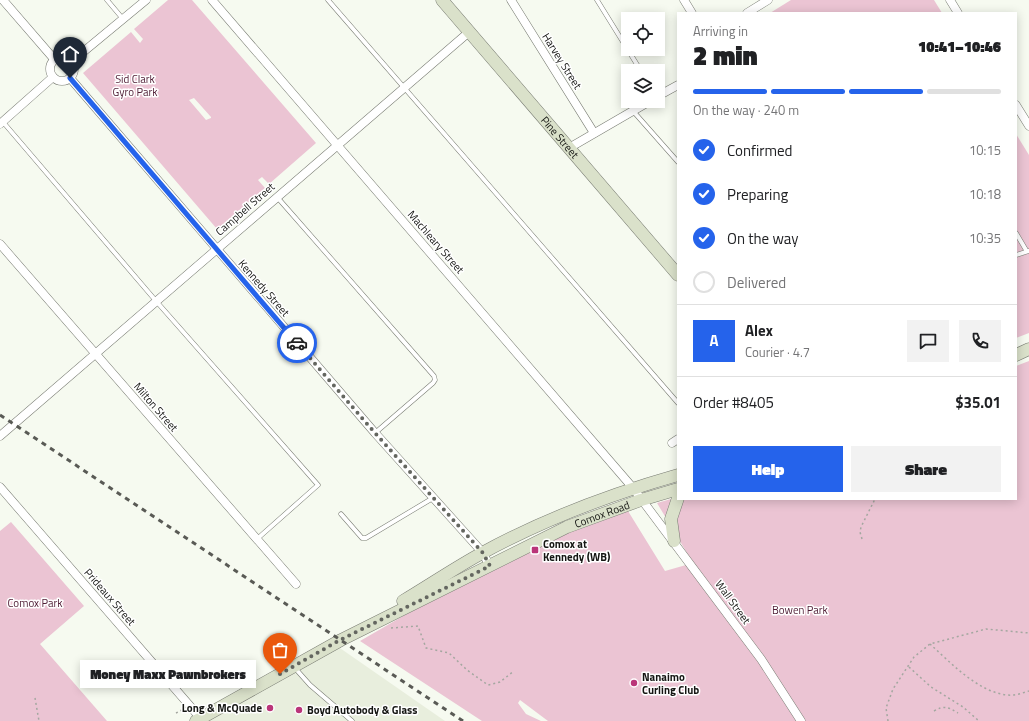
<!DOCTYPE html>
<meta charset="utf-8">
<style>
body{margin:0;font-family:"Titillium Web",sans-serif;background:#f2f2f2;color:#202124;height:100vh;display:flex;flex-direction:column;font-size:15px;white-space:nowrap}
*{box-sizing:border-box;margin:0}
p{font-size:13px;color:#757577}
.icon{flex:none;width:22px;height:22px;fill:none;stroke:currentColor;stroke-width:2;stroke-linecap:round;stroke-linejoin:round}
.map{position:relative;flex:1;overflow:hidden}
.side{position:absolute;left:677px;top:12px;width:340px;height:488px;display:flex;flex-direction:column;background:#fff;border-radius:0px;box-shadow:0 2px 10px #0003}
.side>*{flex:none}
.fabs{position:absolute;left:621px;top:12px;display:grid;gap:8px}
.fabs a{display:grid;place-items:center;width:44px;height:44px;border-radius:0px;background:#fff;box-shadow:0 2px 10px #0003;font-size:20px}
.pin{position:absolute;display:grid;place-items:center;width:34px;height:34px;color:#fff;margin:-41px -17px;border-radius:50% 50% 50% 0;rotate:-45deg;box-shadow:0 0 4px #0007}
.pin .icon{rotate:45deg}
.courier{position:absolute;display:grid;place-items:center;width:40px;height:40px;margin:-20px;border:3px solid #2563eb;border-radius:50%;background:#fff;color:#222;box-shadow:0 1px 5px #0007}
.bubble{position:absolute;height:28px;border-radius:0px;background:#fff;box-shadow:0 2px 10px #0003;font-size:13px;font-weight:800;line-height:28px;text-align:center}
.overview em{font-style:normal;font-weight:800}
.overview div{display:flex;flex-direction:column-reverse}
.overview{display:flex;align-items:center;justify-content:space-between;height:68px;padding:0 16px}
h1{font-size:26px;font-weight:800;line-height:30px}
.bar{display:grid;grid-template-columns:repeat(4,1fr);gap:6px 4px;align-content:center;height:48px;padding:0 16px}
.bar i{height:5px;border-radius:3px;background:#e0e0e0}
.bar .current{background:#2563eb}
.bar p{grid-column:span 4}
.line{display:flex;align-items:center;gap:10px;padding:0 16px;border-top:1px solid #e0e0e0}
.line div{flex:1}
.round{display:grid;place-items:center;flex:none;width:42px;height:42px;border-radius:0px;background:#f2f2f2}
ol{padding:0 16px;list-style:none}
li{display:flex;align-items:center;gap:12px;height:44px}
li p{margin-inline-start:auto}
li .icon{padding:4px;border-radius:50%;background:#2563eb;color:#fff;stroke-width:4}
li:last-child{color:#757577}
li i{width:22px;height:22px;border:2px solid #e0e0e0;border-radius:50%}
.button{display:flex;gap:8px;margin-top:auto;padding:8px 16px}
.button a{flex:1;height:46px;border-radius:0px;background:#2563eb;color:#fff;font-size:16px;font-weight:800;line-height:46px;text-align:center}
.button a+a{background:#f2f2f2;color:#202124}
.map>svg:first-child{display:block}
</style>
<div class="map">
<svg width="1029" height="721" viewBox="0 0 1029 721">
<rect width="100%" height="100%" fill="#f6faf0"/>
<path fill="#e8eedd" d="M337,646L445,721H201Z"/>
<g fill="#ebc4d3" fill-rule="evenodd">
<path d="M168,0H192L316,143L269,184L262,177L258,180L265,188L217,229L83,73L131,32L140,43L143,39L134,29ZM194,98L211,117V118L206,120L189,100Z"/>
<path d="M791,0H934L942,13H770Z"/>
<path d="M1016,134L1029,155V333L1016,338Z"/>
<path d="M1029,361V721H548L520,700L518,703L526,714L541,721H482L360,641L545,534L628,511L665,571L693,563L657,503L678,497V499H1016V366Z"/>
<path d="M11,522L84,606L40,644L107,721H0V531Z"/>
</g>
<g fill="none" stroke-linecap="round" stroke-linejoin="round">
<defs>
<g id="lane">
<path d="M107,0L123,19"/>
<path d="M328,0L678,403"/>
<path d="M597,0L641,71"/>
<path d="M633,111L678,162"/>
<path d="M3,122L156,301L318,485L257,539"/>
<path d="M277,197L434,376L435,380L433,383L375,433"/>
<path d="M1016,233L1026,250"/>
<path d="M1016,255L1029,251"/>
<path d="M341,514L362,538H366L433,498"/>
<path d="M294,667L310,685L352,721"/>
</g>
<g id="street">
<path d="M3,0L54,59"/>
<path d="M212,0L633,488L761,659L801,721"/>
<path d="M511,0L594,133"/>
<path d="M684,0L692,13"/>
<path d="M950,0L958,13"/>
<path d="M747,13L768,0"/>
<circle cx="62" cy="69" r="12"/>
<path d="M71,62L146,0"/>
<path d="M70,78L375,433L483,553L490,567"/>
<path d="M658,96L678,85"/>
<path d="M1016,105L1029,126"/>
<path d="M0,124L53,77"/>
<path d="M569,148L650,101"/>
<path d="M0,244L296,584"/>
<path d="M0,436L469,32"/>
<path d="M672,443L678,439"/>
<path d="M0,487L203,721"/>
</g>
<g id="secondary">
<path id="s1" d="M442,0L678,275"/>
<path d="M1016,355L1029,349"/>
<path d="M674,541L671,519L678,498"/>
<path d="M403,601C430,585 456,567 484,552C545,519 611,494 678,475"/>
<path id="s2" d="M196,721L341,640L567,527L641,500L678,489"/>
</g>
</defs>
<use href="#lane" stroke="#797c73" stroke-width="5"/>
<use href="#street" stroke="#797c73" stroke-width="9"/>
<use href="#secondary" stroke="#797c73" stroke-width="13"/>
<g stroke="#a4a7a0" stroke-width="1.5" stroke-dasharray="2 3" stroke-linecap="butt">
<path d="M862,539L860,532L861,527L875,499"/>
<path d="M391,628L418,626L426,648L449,653L467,670L488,685L500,682L514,671"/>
<path d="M930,644C951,663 978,692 1007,695C1015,696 1022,693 1029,691"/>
<path d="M909,667L931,687L963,707L979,721"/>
<path d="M35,698L39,721"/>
<path d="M934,711C944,705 948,707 958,713"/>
<path d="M176,713L182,710"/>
<path d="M888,721L886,708L893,689L914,657L930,644L986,629L1029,633"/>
</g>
<use href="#lane" stroke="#fff" stroke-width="4"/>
<use href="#street" stroke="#fff" stroke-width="8"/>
<use href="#secondary" stroke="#dae1ca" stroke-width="12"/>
<path stroke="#595a55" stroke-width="3" stroke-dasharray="5 5" stroke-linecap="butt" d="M0,415L463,721"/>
</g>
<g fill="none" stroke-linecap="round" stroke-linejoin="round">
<path stroke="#646660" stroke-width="4" stroke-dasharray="0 7.2" d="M280,674L340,640L490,566L483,553L375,433L297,343"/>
<path stroke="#2563eb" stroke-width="5" d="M70,78L297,343"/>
</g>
<g fill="#ba3579" stroke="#fff" stroke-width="1.5">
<rect x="531" y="546" width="8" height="8" rx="2"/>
<circle cx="634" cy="683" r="4"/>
<circle cx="270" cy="708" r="4"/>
<circle cx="299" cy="710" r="4"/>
</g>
<g text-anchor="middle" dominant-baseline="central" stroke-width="3" stroke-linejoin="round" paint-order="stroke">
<g font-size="11" fill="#151613" stroke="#fff">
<text transform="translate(562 61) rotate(58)">Harvey Street</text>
<text stroke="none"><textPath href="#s1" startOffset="181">Pine Street</textPath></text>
<text transform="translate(245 209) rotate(-41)">Campbell Street</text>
<text transform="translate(436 242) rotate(49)">Machleary Street</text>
<text transform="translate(264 288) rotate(49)">Kennedy Street</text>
<text transform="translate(156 407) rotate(49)">Milton Street</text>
<text stroke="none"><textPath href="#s2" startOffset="456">Comox Road</textPath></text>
<text transform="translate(110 597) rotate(49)">Prideaux Street</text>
<text transform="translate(733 602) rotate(54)">Wall Street</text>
</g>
<g font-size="11" fill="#4e1c34" stroke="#fff">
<text x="135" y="79">Sid Clark<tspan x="135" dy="13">Gyro Park</tspan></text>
<text x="35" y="603">Comox Park</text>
<text x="800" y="610">Bowen Park</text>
</g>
<g font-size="11" font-weight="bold" fill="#151613" stroke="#fff" text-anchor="start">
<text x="543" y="544">Comox at<tspan x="543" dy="13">Kennedy (WB)</tspan></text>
<text x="642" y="677">Nanaimo<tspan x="642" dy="13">Curling Club</tspan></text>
<text x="262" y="708" text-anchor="end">Long &amp; McQuade</text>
<text x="307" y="710">Boyd Autobody &amp; Glass</text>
</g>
</g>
</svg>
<div class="fabs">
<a><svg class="icon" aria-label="locate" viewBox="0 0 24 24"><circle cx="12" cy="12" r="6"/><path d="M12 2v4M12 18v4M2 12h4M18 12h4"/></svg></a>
<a><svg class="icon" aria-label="layers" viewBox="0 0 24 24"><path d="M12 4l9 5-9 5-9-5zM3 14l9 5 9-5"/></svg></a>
</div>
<div class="pin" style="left:280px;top:674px;background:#ea580c"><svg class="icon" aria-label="bag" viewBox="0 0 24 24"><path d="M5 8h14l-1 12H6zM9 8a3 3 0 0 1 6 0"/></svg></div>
<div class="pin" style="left:70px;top:78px;background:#1f2937"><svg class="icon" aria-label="home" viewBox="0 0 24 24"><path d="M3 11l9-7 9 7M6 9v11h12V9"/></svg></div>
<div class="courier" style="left:297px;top:343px"><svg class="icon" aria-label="car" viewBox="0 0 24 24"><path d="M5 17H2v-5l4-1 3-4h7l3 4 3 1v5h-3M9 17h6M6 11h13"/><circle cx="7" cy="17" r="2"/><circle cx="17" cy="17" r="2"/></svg></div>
<div class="bubble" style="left:80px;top:660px;width:176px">Money Maxx Pawnbrokers</div>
<section class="side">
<div class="overview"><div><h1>2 min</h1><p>Arriving in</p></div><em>10:41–10:46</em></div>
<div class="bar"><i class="current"></i><i class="current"></i><i class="current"></i><i></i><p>On the way · 240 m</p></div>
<ol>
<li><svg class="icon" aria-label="check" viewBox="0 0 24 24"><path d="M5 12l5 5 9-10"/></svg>Confirmed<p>10:15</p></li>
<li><svg class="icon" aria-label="check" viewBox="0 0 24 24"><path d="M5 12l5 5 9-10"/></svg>Preparing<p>10:18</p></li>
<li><svg class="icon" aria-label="check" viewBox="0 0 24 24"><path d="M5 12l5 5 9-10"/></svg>On the way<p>10:35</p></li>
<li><i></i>Delivered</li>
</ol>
<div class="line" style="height:72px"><b class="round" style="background:#2563eb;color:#fff">A</b><div><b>Alex</b><p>Courier · 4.7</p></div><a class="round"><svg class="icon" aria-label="chat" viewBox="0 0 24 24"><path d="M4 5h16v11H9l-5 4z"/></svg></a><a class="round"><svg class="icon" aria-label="phone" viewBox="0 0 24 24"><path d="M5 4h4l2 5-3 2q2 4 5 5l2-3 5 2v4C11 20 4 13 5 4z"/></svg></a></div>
<div class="line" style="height:52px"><div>Order #8405</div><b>$35.01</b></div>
<div class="button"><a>Help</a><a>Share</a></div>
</section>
</div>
